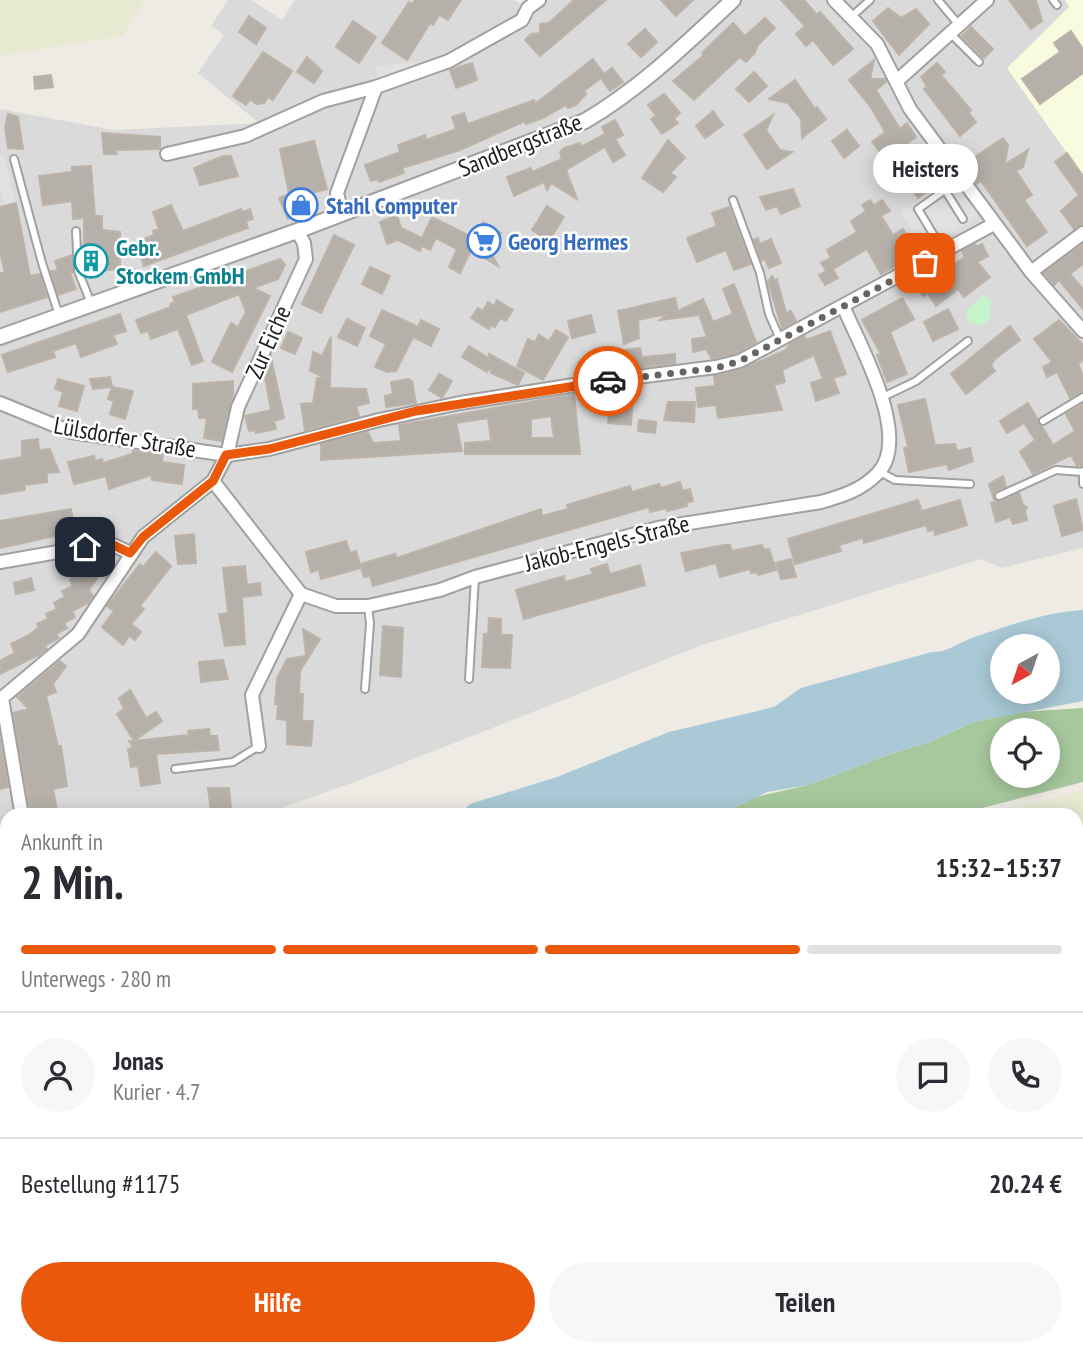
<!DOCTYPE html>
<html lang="de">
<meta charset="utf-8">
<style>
body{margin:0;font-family:"PT Sans Narrow",sans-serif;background:#f7f7f7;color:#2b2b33;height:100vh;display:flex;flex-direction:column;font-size:26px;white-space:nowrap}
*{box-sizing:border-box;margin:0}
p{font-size:23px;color:#7c7c81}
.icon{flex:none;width:38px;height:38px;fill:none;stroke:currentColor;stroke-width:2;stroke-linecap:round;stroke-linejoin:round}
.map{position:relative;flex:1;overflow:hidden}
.details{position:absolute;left:0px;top:808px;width:1083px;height:548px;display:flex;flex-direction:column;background:#fff;border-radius:21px 21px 0 0;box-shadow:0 4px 18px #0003}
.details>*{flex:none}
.needle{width:46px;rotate:220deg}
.controls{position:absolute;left:990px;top:634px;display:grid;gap:14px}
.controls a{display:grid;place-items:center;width:70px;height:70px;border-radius:50%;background:#fff;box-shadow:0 4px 18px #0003;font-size:35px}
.pin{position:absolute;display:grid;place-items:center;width:60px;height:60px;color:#fff;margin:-30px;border-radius:14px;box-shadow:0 4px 10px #0006}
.courier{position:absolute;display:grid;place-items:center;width:70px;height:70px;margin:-35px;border:5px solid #ea580c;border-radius:50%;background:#fff;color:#222;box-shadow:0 2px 9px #0007}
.bubble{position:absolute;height:49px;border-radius:24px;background:#fff;box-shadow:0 4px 18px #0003;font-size:23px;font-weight:800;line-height:49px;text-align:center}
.summary em{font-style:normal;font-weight:800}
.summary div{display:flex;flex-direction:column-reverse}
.summary{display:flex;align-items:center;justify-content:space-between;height:119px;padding:0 21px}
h1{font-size:46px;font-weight:800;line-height:52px}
.bar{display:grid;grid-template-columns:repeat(4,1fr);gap:10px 7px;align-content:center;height:84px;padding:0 21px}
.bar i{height:9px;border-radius:5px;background:#e1e1e2}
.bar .current{background:#ea580c}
.bar p{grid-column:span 4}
.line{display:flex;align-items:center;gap:18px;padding:0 21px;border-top:2px solid #e1e1e2}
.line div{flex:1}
.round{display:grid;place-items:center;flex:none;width:74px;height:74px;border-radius:37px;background:#f7f7f7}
.button{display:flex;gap:14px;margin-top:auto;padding:14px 21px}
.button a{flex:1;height:80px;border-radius:42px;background:#ea580c;color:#fff;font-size:28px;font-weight:800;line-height:80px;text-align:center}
.button a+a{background:#f7f7f7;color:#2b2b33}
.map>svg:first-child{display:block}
</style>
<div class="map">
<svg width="1083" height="1356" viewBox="0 0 1083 1356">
<rect width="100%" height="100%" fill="#edebe4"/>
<path fill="#dbdada" d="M228,0H251L282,20L295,0H514L523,5L531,0H1083V548L1002,568L981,559L702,645L363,779L262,815L7,816V976L0,978V109L113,130L259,123L198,73L224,35L211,26Z"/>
<path fill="#f9fbdf" d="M1065,0H1083V176L1007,68L1069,7Z"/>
<g fill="#e7ead1">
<path d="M0,0H145L122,36L0,56Z"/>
<path d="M1083,790V1017L1076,1024V816L993,815Z"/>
</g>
<g fill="#a7c89d" fill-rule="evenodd">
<path d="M1083,708V782L955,815L717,816L755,797L808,785L893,753L930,742L973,722L1021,712ZM1003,730H1048V775H1003Z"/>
<path d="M7,976V1036L0,1034V978Z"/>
</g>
<path fill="#c5f3cc" d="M984,295L991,301L990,319L981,326L968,321L966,310Z"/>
<g fill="#e1e1e1">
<path d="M415,61L418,69L378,79L375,67Z"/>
<path d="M4,157L16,202L5,205L0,186V158Z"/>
<path d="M954,176L979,211L971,221L923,249L901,213Z"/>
</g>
<g fill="#a9c9d6" fill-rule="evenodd">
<path d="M1083,610V701L973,722L930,742L893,753L808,785L767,792L717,815H459L470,804L557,777L669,732L774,707L801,688L932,652C947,653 958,643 972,638C1007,626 1046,612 1083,610ZM1003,646H1048V691H1003Z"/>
<path d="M0,1045H7V1349H1076V1207L1083,1208V1356H0Z"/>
</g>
<g fill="#b6b0aa" stroke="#bdb3a8" stroke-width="2" fill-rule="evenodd">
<path d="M415,0H461L448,20L439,15L433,25L430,23L407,60L382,43L409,2L412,4Z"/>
<path d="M574,0H606L540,56L525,40L531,34L540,33V24L549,23Z"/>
<path d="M661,0H693L676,16Z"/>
<path d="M781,0H804L817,15L820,12L853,49L833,65L813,40L806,46L796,34L805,26Z"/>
<path d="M1009,0H1036L1042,21L1031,29Z"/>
<path d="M888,8L901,18L916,9L929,24L899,55L873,21Z"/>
<path d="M249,16L266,28L256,44L239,32Z"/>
<path d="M765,18L775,28L758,45L754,54L746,62L740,57L694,100L673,81L704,55L702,53L733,23L745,36Z"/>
<path d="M353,21L376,37L359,63L336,47Z"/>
<path d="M971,27L993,49L984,58L962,36Z"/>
<path d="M645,29L657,42L641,57L628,44Z"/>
<path d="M1071,31L1083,49V73L1040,104L1022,79L1060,52L1054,43Z"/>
<path d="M263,52L292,71L273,100L268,97L264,103L257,104L250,100L246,105L233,96Z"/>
<path d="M307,57L322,71L314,83L297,72Z"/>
<path d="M593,59L604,74L612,68L623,82L610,91L601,78L584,91L586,94L576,105L568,108L566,105L543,118L526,124L525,121L460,150L402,168L404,173L379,182L378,179L371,181L365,165L400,152L398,145L425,135L426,140L456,129L452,117L464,113L468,124L534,100L535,104Z"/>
<path d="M874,60L870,79H885L886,82L876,90L900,129L907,123L916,137L886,159L872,142L885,132L872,109L849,80Z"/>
<path d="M472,63L477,80L456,88L450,70Z"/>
<path d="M937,63L945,72L941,75L971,110L969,113L976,122L960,136L924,89L927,87L921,77Z"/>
<path d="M754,72L767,86L749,102L736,89Z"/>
<path d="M51,75L53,87L35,89L34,77Z"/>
<path d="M795,80L815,109L817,107L826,119L802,138L801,119L788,103L769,99Z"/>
<path d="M664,94L680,113L674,119L678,123L662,134L651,119L656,116L648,105Z"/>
<path d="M713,111L723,125L705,138L696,126Z"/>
<path d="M8,114L18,117L23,149L8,148L5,127Z"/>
<path d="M773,115L766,130L780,150L792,152L767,169L744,135Z"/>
<path d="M615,120L623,135L615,139L625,155L613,162L605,147L566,170L577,199L551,183L547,190L544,182L514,196L507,177L531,168L532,172L562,159L560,152L564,148L580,143L581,147L605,134L602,127Z"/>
<path d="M847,130L859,146L844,158L832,141Z"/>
<path d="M102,133L160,137V149L116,150L117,154H104Z"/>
<path d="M1003,138L1008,145L1005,164L1028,150L1023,167L1016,171L1032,195L1024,200L1047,232L1027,246L981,181L976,184L963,165Z"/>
<path d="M668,140L685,158L670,173L676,177L663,192L642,178Z"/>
<path d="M314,141L327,189L304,195L310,209L288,219L279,198L289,194L280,149Z"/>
<path d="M1067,153L1083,176V224L1074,229L1061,211L1079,195L1055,162Z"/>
<path d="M223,156H231L238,176L200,185L194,168Z"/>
<path d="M91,166L95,216H102V230L120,232V269L84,272V218L73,219L72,201L43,205L39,176L72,172V167Z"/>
<path d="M921,174L924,178L932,176L929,184L931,188L918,198L908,184Z"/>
<path d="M793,189L800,206L781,214L777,206L766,210L760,197Z"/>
<path d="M870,200L874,205L882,200L890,211L881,216L893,235L903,229L918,252L881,274L867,249L833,269L838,278L825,285L819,275L826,271L821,263L831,258L827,250L857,232L851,221L866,211L862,205Z"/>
<path d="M16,203L30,276L40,274L47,297L0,312V273H5L0,252V207Z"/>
<path d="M171,205L183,231L241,209L242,212L250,209L253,219L246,221L248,228L144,266L136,242L154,235L153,231L159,229L153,212Z"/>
<path d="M547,206L564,217L549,241L532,230Z"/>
<path d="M729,207L751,264L734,270L726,250L697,262L687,238L717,226L712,213Z"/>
<path d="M397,215L401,228L422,238L432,217L474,238L483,222L501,233L490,251L498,266L471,250L460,273L449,267L457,249L436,238L430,250L422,246L420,251L398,240L387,244L380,222Z"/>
<path d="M334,235L354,245L321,313L302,304Z"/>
<path d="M758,238L760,244L771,239L781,263L769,268L765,259L761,261L754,240Z"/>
<path d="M975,244L976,247L982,244L988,256L977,262L990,277L964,297L958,289L936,306L928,293L923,296L913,278L931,268L936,276L965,257L962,251Z"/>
<path d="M1083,244V264L1070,274L1083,289V309L1059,280L1054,285L1044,273Z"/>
<path d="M72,255L73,272L70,273L76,289L58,295L51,271L58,270L55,261Z"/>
<path d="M280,259L285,265L278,279L253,288L270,296L232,372L212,362L231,323L238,327L246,312L239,294L186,315L203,361L192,365L178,329L151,339L148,331L141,333L136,320L171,307L170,304L175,302L173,297Z"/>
<path d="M370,267L390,276L382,294L362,284Z"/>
<path d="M772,276L774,280L777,279L786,313L791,311L796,321L782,328L768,282Z"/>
<path d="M734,284L756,342L737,353L712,359L706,349L693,352L692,339L707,337L699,315L660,320L667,314L638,320L639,338L624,344L618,311L675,298L678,311L703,299L713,322L733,314L723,289Z"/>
<path d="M902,298L914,319L890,332L907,374L887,382L877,355L881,354L862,320Z"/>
<path d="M497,300L513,310L506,321L500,318L495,327L491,325L489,329L471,318L478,308L483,311L488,302L494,306Z"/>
<path d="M948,309L958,329L933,341L924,322Z"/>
<path d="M382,310L418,327L421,320L439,329L431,346L413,337L396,371L387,372L375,367L386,344L370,336Z"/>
<path d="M120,314L126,331L113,335L117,344L81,357L76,343L53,351L55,357L8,372L2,355Z"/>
<path d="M591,315L595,332L572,338L568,321Z"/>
<path d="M347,319L365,328L357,346L338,337Z"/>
<path d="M1059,320L1083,345V360L1078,364L1083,376V391L1070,398L1057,372L1047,377L1043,367L1052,362L1034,339Z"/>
<path d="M1010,326L1020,340L995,359L991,365L995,371L966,394L951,374Z"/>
<path d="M556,330L568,337L543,380L517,366L528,339L535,342L539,335L549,341Z"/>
<path d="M830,331L846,374L833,378L839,393L816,401L811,383L823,379L814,355L782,370L785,382L774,385L782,410L718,418L716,405L698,407L696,388L715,386L714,376L742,369L786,350L790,344L804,336L806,340Z"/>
<path d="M288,332L302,338L295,354L281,348Z"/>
<path d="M331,337L330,388L366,389L369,403L356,406L359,416L305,430L301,404L313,403L317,378H326L310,371L313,352L322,356Z"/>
<path d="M469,346L490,359L489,354L524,373L518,385L491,373L490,366L487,372L462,357Z"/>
<path d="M640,348L642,357L675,354V363L627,369L624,350Z"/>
<path d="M271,357L284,418L274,421L276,429L256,433L255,430L249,431L245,416L271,410L264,372Z"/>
<path d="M439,374L452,381L442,398L429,390Z"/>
<path d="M110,377L112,387L133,391L125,419L110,414L114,401L108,399L112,387L93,389L90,379Z"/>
<path d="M58,379L84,386L77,411L59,406L63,392L55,389Z"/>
<path d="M408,379L412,381L416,403L386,407L385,396L393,394L391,382Z"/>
<path d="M233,381V397L221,441L204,438L207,418H199L198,409H193V384Z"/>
<path d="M611,389H633L631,425L608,423Z"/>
<path d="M574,394L580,454H465V443L491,441L488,418L456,423L462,451L321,460V444L368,432L373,443L401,441L399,425ZM551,416L554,438H531V419Z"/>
<path d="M925,399L935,445L955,444L957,451L970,448L973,461L949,470L947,464L909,472L904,448L908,447L898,405Z"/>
<path d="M668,402H695L694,422L664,420Z"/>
<path d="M1028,403L1053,445L1075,431L1066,414L1083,404V465L1077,466L1071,455L1033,474L1020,452L1035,440L1024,423L1007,433L1000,421Z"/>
<path d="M639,420L656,422L655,433L638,431Z"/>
<path d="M38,439L39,450L50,449L59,472L47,473V482L24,485L25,490L0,494V461L22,457V441Z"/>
<path d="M133,451L163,454L162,462L184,465L182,484L152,480L151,475L109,489L106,476L74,484L68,462L94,456L95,461L102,459L103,463L132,454Z"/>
<path d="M1003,476L1006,487L996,491L993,497L989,484Z"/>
<path d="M680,482L683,491L690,489L693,501L686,503L687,506L667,511L666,508L650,512L649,507L373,586L370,576L364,577L361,568L321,579L319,570L311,572L306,552L346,541L350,553L356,551L360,564L395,554L397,558L541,509L542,516L568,509L567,505L630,486L632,492L659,484L661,488Z"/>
<path d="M1019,493L1023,505L1027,507L1025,512L1027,520L1013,524L1010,517L996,522L991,503L995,502L994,499L1001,501Z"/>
<path d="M1076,499L1083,530L1062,536L1054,506Z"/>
<path d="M918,500L922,511L960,500L967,525L935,535L934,530L928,531L926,525L864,543L863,538L839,545L841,551L795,564L788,539Z"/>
<path d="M71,509L73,520L67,521L69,533L0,548V521Z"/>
<path d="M194,534L196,563L178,564L175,536Z"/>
<path d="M724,545H730L732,551L762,545L764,550L769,549L776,570L758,575L757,572L751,573L750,569L720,577L716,563L686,571L681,553Z"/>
<path d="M156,552L171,566L140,606L144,609L131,624L141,632L135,640L129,636L123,645L102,627L114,611L107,606L140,564L143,567Z"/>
<path d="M791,559L796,577L781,579L776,563Z"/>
<path d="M607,564L610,574L640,565L645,585L524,619L516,590L564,576L565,582L593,574L591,569Z"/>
<path d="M245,566L247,585L260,583L261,595L242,597L245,644L225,646L219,614L228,613L223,568Z"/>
<path d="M90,569L99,575L89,590L93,596L88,603L72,611L75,617L64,623L67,628L56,634L59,638L44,646L47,649L39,655L0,674V661L15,653L11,644L29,635L39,627L37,624L48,619L46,614L57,609L54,603L65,597L62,591L73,586L70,579Z"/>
<path d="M31,578L34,590L16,594L14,583Z"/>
<path d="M489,618L501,619V635H512L510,668L482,667L484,634H488Z"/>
<path d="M383,626L403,628L401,677L380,675Z"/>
<path d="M303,629L320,639L300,671L299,694H303L302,721H313L311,746L287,744V720L277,719L278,704H275L277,678L287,659L306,656Z"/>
<path d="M223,660L228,679L201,682L199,662Z"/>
<path d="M60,661L66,666L53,684L56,692L46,696L58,746H61L67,786L53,789L58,816H31L13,713L29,709L17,697Z"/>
<path d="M130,690L146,718L156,712L162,721L134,741L189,735L188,731L209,729L210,736H217L219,750L156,754L160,783L141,786L138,766L131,767L128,749L133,748L129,741H134L117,714L124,709L119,698Z"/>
<path d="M0,739L8,787L0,789Z"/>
<path d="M208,788H229L231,809L211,812Z"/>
</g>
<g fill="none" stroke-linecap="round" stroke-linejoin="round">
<defs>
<g id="service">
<path d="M938,0L959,25"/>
<path d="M1053,0L1057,5"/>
<path d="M851,17L870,0"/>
<path d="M951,34L979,62"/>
<path d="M14,159L42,263L59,315"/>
<path d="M733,200L760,273L769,314L780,339"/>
<path d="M76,231L78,271L91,303"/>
<path d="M944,252L918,209L945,190L963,219"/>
<path d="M881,398L916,381L968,341"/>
<path d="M1043,421L1083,397"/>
<path d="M1083,471V484"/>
<path d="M880,472L895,480L970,484"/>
<path d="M999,496L1056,470L1082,472"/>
<path d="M469,679L475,577"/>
<path d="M365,689L370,624L368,606"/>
<path d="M175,769L233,762L259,746"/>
</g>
<g id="minor">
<path d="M834,0L877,44L910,109L1031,272L1083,331"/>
<path d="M898,80L987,0"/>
<path d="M167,154L245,136L323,101L376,87"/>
<path d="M342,213L337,193L376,87L449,61L522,20L528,8L539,0"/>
<path d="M1031,272L1083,233"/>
<path d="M0,403L71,432L227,455L269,449L379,420L460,403L574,385L716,367L740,361L994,224"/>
<path d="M213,481L301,594L336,606H368L440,590L475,577L658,528L821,502C842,496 862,490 878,473C912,437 860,346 844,308"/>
<path d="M0,562L109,543L130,553"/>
<path d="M259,746L252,695L301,594"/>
<path d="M22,816L2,698L78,634L143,537L213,481L227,455L238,407L306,259L304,243L297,231"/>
<path d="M0,899L7,896"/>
</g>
<path id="tertiary" d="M0,337L297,231L585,121C641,88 686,44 733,0"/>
</defs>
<use href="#service" stroke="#a1a1a1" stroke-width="10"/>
<use href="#minor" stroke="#a1a1a1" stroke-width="16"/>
<use href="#tertiary" stroke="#a1a1a1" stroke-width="18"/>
<use href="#service" stroke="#fff" stroke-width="6"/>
<use href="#minor" stroke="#fff" stroke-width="12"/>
<use href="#tertiary" stroke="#fff" stroke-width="14"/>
</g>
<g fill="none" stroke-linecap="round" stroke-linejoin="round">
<path stroke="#666563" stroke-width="7" stroke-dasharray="0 12.6" d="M608,381L716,368L740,361L925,263"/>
<path stroke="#ea580c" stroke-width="9" d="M85,547L109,543L130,553L143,537L213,481L226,455L269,449L416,411L608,381"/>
</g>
<defs>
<symbol id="shop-ring" viewBox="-11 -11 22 22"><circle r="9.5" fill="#fff" stroke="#3f7fe0" stroke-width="1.5"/><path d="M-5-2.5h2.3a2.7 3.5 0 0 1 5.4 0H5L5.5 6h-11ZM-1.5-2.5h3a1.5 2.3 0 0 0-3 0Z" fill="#3f7fe0"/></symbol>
<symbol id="supermarket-ring" viewBox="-11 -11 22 22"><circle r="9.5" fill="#fff" stroke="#3f7fe0" stroke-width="1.5"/><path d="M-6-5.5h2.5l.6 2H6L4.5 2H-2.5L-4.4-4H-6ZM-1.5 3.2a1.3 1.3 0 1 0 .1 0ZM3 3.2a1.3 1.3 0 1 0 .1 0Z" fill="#3f7fe0"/></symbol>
<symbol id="building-ring" viewBox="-11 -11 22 22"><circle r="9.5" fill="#fff" stroke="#0f9aa8" stroke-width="1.5"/><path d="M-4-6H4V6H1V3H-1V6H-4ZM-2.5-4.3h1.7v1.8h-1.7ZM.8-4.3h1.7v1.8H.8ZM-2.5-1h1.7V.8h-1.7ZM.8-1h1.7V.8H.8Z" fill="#0f9aa8"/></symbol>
</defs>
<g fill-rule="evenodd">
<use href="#shop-ring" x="282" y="186" width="38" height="38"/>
<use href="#supermarket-ring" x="465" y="222" width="38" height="38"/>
<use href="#building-ring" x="72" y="242" width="38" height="38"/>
</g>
<g text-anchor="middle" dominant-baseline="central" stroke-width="5" stroke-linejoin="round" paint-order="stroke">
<g font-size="24" fill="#1d1d1d" stroke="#fff">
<text transform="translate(520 145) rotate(-22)">Sandbergstraße</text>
<text transform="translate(268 342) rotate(-66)">Zur Eiche</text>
<text transform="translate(125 437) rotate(10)">Lülsdorfer Straße</text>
<text transform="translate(607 543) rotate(-14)">Jakob-Engels-Straße</text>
</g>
<g font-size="24" font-weight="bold" fill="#366cbe" stroke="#fff" text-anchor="start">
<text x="326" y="205">Stahl Computer</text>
<text x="508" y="241">Georg Hermes</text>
</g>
<g font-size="24" font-weight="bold" fill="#0d838f" stroke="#fff" text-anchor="start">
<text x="116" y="247">Gebr.<tspan x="116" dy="28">Stockem GmbH</tspan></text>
</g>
</g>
</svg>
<div class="controls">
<a><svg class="needle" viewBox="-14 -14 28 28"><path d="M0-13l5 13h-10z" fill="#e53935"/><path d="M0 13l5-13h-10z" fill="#7c7c81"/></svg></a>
<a><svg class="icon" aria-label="locate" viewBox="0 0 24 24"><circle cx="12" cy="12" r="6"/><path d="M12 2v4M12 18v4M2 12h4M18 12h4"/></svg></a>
</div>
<div class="pin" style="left:925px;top:263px;background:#ea580c"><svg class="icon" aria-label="bag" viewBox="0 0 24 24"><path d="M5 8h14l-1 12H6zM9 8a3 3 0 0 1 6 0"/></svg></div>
<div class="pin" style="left:85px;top:547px;background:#1f2937"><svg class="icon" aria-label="home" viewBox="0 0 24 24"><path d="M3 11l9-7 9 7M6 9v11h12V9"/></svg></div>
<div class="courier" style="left:608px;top:381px"><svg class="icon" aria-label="car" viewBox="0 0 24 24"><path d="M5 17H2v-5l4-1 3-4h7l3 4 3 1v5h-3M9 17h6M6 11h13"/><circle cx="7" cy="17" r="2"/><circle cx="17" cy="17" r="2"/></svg></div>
<div class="bubble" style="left:873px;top:144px;width:105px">Heisters</div>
<section class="details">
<div class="summary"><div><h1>2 Min.</h1><p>Ankunft in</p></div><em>15:32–15:37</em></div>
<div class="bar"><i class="current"></i><i class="current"></i><i class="current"></i><i></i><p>Unterwegs · 280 m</p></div>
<div class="line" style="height:126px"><a class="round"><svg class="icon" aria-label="person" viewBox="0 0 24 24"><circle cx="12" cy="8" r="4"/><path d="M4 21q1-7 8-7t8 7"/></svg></a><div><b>Jonas</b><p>Kurier · 4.7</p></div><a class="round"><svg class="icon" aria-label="chat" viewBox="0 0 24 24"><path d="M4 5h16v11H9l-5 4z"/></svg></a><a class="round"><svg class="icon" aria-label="phone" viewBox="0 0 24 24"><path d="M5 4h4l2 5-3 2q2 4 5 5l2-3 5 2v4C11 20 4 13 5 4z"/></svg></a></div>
<div class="line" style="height:91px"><div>Bestellung #1175</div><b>20.24 €</b></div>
<div class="button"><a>Hilfe</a><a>Teilen</a></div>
</section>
</div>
